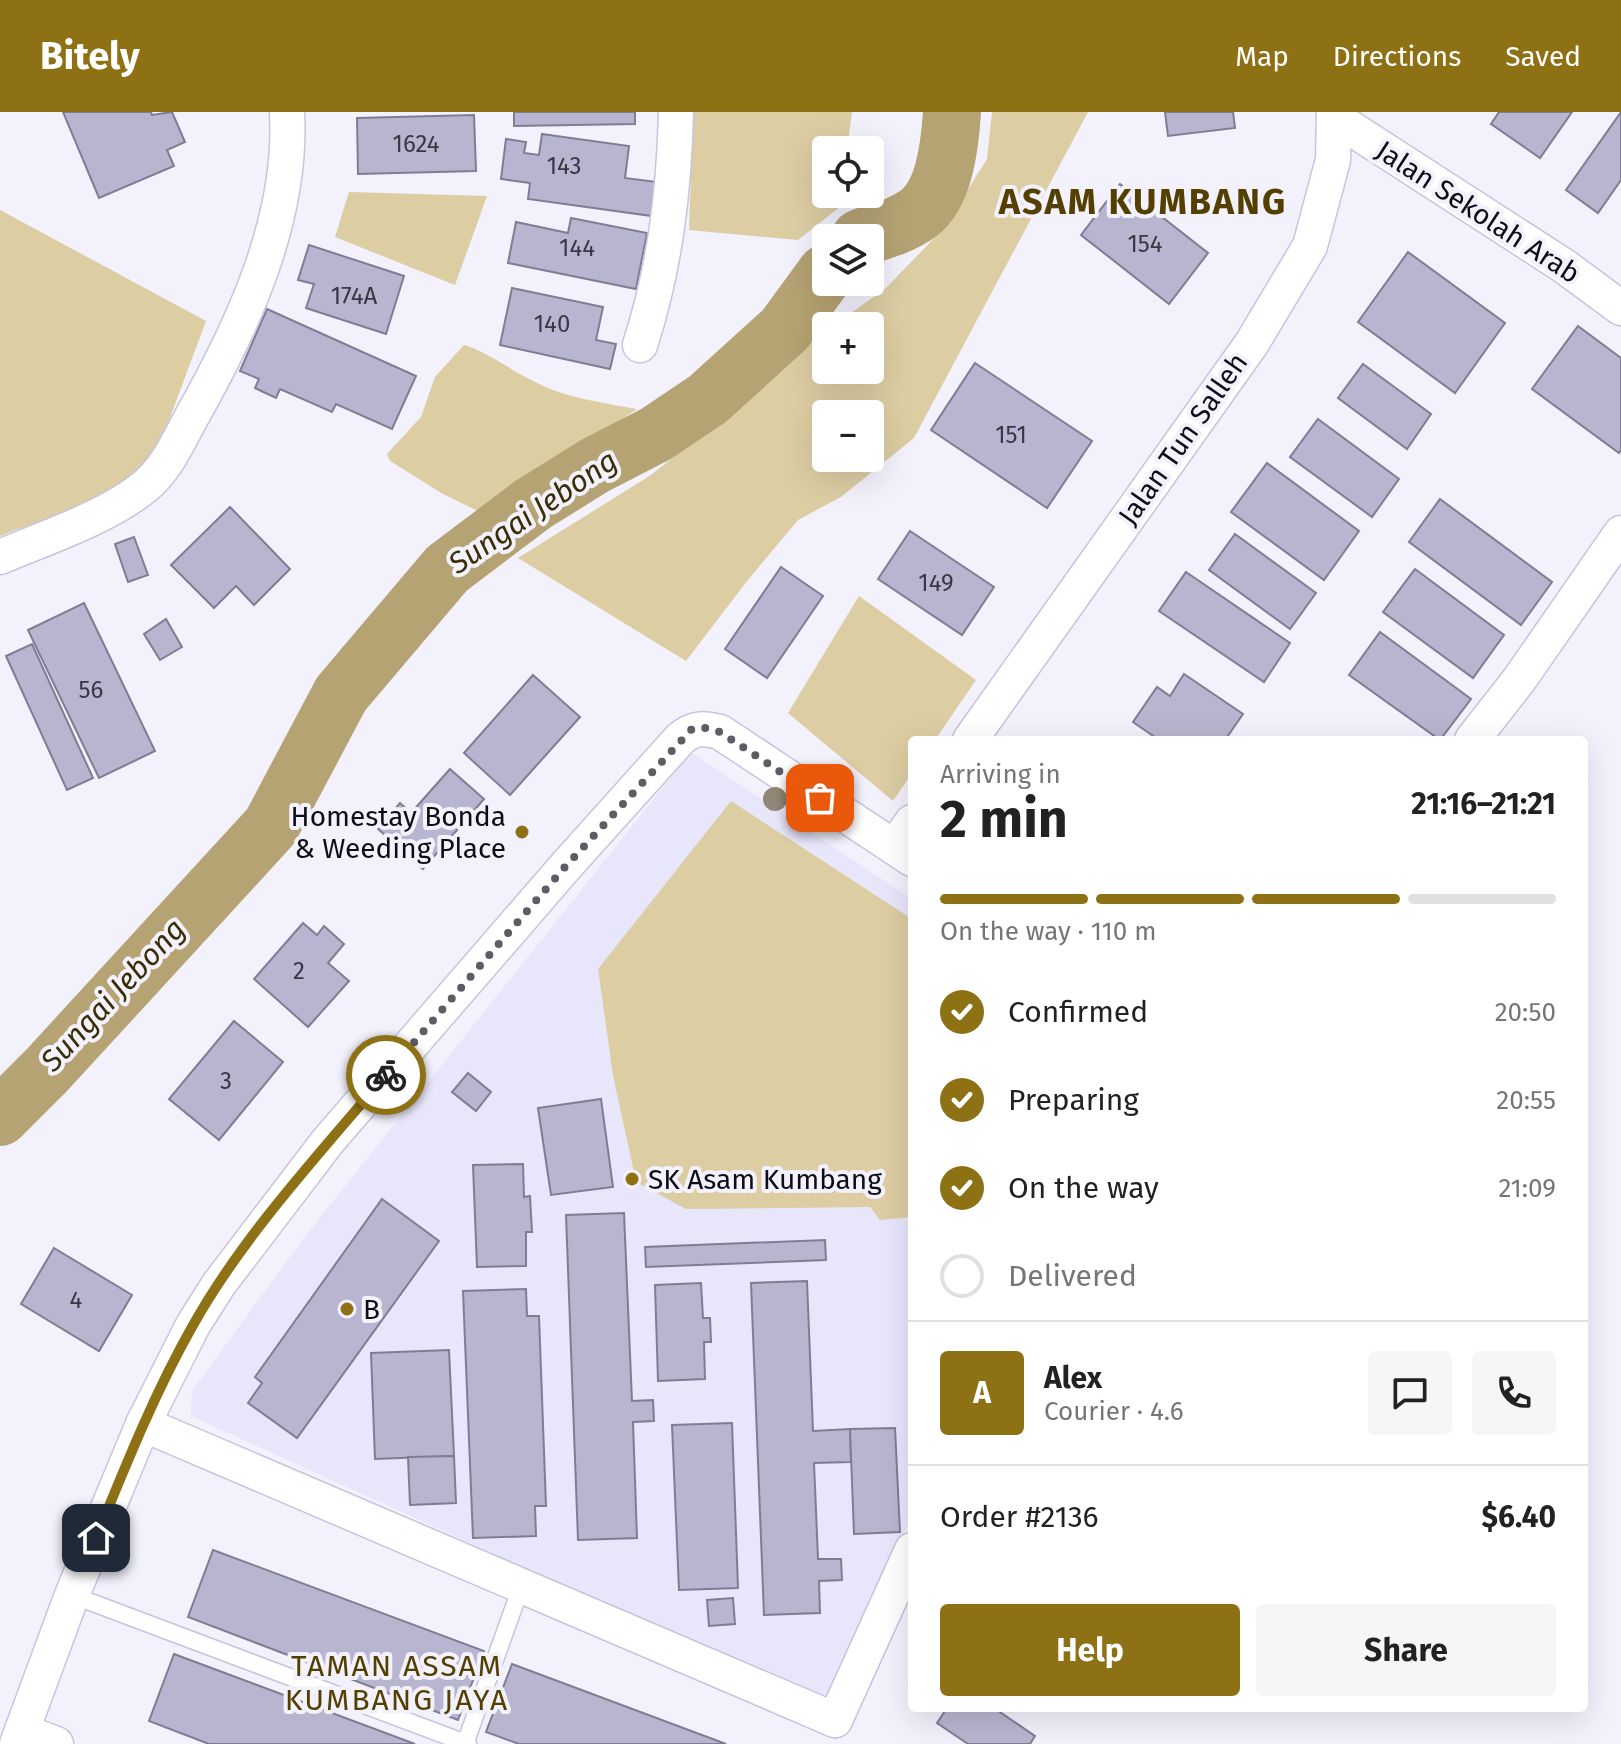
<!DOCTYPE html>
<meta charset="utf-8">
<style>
body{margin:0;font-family:"Fira Sans",sans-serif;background:#f6f6f6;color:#222;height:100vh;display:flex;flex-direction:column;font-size:30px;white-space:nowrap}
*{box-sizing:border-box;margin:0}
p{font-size:26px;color:#767676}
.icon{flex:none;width:44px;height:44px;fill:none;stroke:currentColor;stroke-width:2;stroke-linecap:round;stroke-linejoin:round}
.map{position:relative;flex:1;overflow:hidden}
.drawer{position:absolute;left:908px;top:624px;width:680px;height:976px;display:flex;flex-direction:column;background:#fff;border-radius:8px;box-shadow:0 8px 32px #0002}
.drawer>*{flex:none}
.buttons{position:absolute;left:812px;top:24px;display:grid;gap:16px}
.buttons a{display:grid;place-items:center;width:72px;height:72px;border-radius:8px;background:#fff;box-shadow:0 8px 32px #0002;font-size:40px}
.pin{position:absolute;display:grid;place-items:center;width:68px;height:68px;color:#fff;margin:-34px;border-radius:16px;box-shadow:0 4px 12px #0006}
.courier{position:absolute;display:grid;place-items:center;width:80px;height:80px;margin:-40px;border:6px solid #8e7115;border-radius:50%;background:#fff;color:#222;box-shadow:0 2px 10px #0007}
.head em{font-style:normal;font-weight:700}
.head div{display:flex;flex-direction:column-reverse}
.head{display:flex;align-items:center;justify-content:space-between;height:136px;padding:0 32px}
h1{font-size:52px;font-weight:700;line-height:60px}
.bar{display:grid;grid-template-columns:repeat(4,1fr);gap:12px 8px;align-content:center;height:96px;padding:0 32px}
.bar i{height:10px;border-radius:6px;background:#e0e0e0}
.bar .selected{background:#8e7115}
.bar p{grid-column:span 4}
.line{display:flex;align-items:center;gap:20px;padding:0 32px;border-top:2px solid #e0e0e0}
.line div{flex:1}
.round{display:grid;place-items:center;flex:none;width:84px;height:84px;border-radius:8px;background:#f6f6f6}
ol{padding:0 32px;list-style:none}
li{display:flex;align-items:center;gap:24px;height:88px}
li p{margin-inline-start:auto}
li .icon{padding:8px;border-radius:50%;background:#8e7115;color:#fff;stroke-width:4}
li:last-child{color:#767676}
li i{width:44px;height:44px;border:4px solid #e0e0e0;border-radius:50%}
.primary-button{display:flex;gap:16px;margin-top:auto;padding:16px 32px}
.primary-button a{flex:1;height:92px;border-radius:8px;background:#8e7115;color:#fff;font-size:32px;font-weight:700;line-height:92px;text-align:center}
.primary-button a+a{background:#f6f6f6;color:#222}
header{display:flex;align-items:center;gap:48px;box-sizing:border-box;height:112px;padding:0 40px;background:#8e7115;color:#fff}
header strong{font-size:38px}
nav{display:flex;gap:44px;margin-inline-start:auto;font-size:28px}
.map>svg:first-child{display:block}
</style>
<header>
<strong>Bitely</strong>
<nav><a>Map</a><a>Directions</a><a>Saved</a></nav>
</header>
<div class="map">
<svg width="1621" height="1632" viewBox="0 0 1621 1632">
<rect width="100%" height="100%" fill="#f2f1fc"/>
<path fill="#e8e6fb" d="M691,640L912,787V1403L828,1594L191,1304L192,1279L300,1131Z"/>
<g fill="#dccda3" fill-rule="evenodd">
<path d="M693,0H852L847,38H826V82H842L841,94L798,128L689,118Z"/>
<path d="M992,0H1088L914,326L841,385L798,408L747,469L686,549L518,446L651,363L720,308L765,263L826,219V258H870V214H833L886,176L943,117L987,47ZM870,302V346H826V302Z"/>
<path d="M349,80L487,84L455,173L335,125Z"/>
<path d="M0,98L206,209L150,359L63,401L0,424Z"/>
<path d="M464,233C490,241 510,258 535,270C566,286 604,291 637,297L482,401L443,382L390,349L387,342L421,305L435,265Z"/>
<path d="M859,484L976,568L935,628H912V661L893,689L788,601Z"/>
<path d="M731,689L912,807V1105L880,1108L870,1095L686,1097L636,1070L613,963L598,857Z"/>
</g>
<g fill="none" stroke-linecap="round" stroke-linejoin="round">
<g stroke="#b5a373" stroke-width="58">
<path d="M860,126C880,119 902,114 919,101C945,81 950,31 952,0"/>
<path d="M0,1005L47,958L271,714L341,582L447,457L533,392L594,354L656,322L708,287L785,217L826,161"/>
</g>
</g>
<g fill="#b8b5d0" stroke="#7f7c94" stroke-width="2">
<path d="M63,0H151L152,3L172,0L185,30L167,38L174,54L99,86Z"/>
<path d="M514,0H635V12L514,14Z"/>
<path d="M1165,0H1233L1235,16L1168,24Z"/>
<path d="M1499,0H1572L1540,46L1491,12Z"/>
<path d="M1621,0V68L1598,101L1566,78Z"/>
<path d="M474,3L476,59L358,62L357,6Z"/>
<path d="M542,22L629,34L625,66L657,70L652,104L528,87L530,71L501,67L506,27L526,30L524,41L539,43Z"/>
<path d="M1120,72L1208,141L1169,192L1081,123Z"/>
<path d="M571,106L647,121L636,177L508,151L516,110L568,121Z"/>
<path d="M309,133L404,164L386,222L306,196L314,172L298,168Z"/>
<path d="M1408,140L1505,211L1455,281L1358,210Z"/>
<path d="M512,176L603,195L596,228L616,232L610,257L500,233Z"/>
<path d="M267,197L416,264L392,317L336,292L332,300L280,277L276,286L255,276L259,267L240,259Z"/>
<path d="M1578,214L1621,246V338L1619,341L1532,277Z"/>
<path d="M975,251L1092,329L1047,396L931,318Z"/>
<path d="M1363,252L1431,302L1407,337L1338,286Z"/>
<path d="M1318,307L1399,367L1372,405L1290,345Z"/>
<path d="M1267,351L1359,419L1324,468L1231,400Z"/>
<path d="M1440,387L1552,470L1521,513L1409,430Z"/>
<path d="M230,395L290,457L254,493L236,474L214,496L171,453Z"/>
<path d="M910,419L994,475L962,523L878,467Z"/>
<path d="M1235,422L1316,481L1290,517L1209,458Z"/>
<path d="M134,425L148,463L128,470L115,432Z"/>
<path d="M781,455L823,484L767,566L725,537Z"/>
<path d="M1415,457L1504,523L1473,566L1383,500Z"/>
<path d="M1186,460L1290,531L1264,570L1159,499Z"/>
<path d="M84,491L155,639L99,666L28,518Z"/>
<path d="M166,507L182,535L160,548L144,522Z"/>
<path d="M1380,520L1471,587L1440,628L1349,563Z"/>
<path d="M32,532L93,666L67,678L6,544Z"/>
<path d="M1184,562L1243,602L1225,628H1159L1133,610L1157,575L1170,584Z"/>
<path d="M533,563L580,605L510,683L464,641Z"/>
<path d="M450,657L484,687L423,757L378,717L400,691L411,701Z"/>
<path d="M303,811L317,823L324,814L344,832L328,851L349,869L308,915L254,867Z"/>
<path d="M234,909L283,950L219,1028L169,987Z"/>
<path d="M468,961L491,980L476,999L452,980Z"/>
<path d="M601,987L613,1075L551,1083L538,996Z"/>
<path d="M523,1052L524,1085L530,1084L532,1120H526V1154L477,1155L473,1053Z"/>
<path d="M382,1087L439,1129L297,1326L248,1291L262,1271L255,1265Z"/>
<path d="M624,1101L632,1289L653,1288L654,1309L633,1310L637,1426L578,1428L566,1103Z"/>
<path d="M825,1128L826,1148L646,1155L645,1135Z"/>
<path d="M54,1136L132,1183L99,1239L21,1192Z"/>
<path d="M807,1169L813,1319L850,1317L851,1350L814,1351L818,1447H841L842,1468L819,1469L820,1501L764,1503L751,1171Z"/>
<path d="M701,1171L703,1206H710L711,1230H704L705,1267L658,1269L655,1173Z"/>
<path d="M526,1177L527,1204H539L546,1394H535L536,1424L473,1426L463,1179Z"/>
<path d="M449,1238L454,1344L375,1347L371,1241Z"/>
<path d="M732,1311L738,1476L679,1478L672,1313Z"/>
<path d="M895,1316L900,1420L854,1422L850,1317Z"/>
<path d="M454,1344L456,1391L410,1393L408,1345Z"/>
<path d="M213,1438L484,1539L458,1608L188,1505Z"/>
<path d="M733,1486L735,1512L709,1514L707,1488Z"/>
<path d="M174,1542L415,1632H209L149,1609Z"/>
<path d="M512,1552L726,1632H519L486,1620Z"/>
<path d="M947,1596H994L1035,1624L1030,1632H968L937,1611Z"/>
</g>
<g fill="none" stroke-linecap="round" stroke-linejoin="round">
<defs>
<g id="lane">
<path d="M72,1483L468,1632"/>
<path d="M465,1632L521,1475"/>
</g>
<g id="street">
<path d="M1335,6L1564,154L1621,196"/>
<path d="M640,233C665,156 674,80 676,0"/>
<path d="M0,445C45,426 105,406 143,376C166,358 178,330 191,306C243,214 293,107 287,0"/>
<path d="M970,628L1252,231L1310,134L1333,48L1334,0"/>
<path d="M1472,628L1519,568L1621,421"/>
<path d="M894,735L912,710"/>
<path d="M143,1312L835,1608"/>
<path d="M835,1608L912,1438"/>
<path d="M22,1619L56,1632"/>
<path d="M17,1632L72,1483L143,1312L193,1213L219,1172L328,1029L565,755L680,627C694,615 703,616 720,620L912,747"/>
</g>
</defs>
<use href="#lane" stroke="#c7c4df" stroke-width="19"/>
<use href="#street" stroke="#c7c4df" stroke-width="37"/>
<use href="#lane" stroke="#fff" stroke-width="16"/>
<use href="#street" stroke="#fff" stroke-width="34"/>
</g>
<circle fill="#908776" cx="775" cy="687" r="12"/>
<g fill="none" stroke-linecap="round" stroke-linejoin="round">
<path stroke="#5e5d66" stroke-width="8" stroke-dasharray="0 14.4" d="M386,963L565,755L692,617L705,616L720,620L820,686"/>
<path stroke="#8e7115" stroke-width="10" d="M96,1426C125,1355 154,1282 192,1215C242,1125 320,1041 386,963"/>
</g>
<g fill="#8e7115" stroke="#f2f1fc" stroke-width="3">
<circle cx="522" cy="720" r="8"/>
<circle cx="632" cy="1067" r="8"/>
<circle cx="347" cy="1197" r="8"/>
</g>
<g text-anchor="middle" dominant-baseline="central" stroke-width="8" stroke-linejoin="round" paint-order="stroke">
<g font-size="24" fill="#383744">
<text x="416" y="32">1624</text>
<text x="564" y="54">143</text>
<text x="1145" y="132">154</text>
<text x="577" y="136">144</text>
<text x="354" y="184">174A</text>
<text x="552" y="212">140</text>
<text x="1011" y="323">151</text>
<text x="936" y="471">149</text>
<text x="91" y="578">56</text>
<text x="299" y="859">2</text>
<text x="226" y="969">3</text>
<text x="76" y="1188">4</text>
</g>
<g font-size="28" fill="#0e0d16" stroke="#f2f1fc">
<text transform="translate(1478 100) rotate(33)">Jalan Sekolah Arab</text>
<text transform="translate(1183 327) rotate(-55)">Jalan Tun Salleh</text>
</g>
<g font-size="28" fill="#0e0d16" stroke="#f2f1fc" text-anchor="start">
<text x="506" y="704" text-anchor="end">Homestay Bonda<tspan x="506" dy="32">&amp; Weeding Place</tspan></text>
<text x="648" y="1067">SK Asam Kumbang</text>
<text x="363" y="1197">B</text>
</g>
<g font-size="30" font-style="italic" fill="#3b2e05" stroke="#f2f1fc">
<text transform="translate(533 400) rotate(-34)">Sungai Jebong</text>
<text transform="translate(113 883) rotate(-47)">Sungai Jebong</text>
</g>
<g font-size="30" letter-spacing="2" fill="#534000" stroke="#f2f1fc">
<text x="397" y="1554">TAMAN ASSAM<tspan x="397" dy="34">KUMBANG JAYA</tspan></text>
</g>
<g font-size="36" font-weight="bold" letter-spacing="2" fill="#534000" stroke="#f2f1fc">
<text x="1143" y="90">ASAM KUMBANG</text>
</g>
</g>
</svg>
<div class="buttons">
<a><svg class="icon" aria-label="locate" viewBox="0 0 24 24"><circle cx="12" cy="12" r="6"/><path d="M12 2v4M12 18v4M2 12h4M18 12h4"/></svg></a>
<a><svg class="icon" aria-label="layers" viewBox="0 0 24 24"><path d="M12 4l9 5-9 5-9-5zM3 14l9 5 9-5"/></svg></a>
<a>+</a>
<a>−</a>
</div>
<div class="pin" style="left:820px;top:686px;background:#ea580c"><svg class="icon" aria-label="bag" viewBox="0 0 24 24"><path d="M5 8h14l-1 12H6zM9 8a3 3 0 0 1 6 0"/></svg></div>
<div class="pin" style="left:96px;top:1426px;background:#1f2937"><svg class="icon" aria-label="home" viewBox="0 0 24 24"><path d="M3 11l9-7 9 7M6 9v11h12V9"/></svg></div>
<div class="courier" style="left:386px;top:963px"><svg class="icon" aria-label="bike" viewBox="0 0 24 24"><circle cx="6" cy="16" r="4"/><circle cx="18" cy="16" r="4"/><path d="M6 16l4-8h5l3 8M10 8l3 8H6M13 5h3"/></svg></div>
<section class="drawer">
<div class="head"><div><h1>2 min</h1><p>Arriving in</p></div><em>21:16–21:21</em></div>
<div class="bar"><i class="selected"></i><i class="selected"></i><i class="selected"></i><i></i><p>On the way · 110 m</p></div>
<ol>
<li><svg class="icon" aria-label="check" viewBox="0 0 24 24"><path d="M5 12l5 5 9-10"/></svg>Confirmed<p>20:50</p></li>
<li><svg class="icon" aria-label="check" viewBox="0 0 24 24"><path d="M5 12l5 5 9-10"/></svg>Preparing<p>20:55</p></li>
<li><svg class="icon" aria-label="check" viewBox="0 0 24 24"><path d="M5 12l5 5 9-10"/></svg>On the way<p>21:09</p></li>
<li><i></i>Delivered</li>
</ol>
<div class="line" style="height:144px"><b class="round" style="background:#8e7115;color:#fff">A</b><div><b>Alex</b><p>Courier · 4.6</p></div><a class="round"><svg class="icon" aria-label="chat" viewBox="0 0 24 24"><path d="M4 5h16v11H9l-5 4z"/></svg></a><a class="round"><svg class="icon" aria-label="phone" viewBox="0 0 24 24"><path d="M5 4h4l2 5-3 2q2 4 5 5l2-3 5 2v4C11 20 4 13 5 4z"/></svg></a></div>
<div class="line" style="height:104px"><div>Order #2136</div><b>$6.40</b></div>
<div class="primary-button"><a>Help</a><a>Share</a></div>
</section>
</div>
